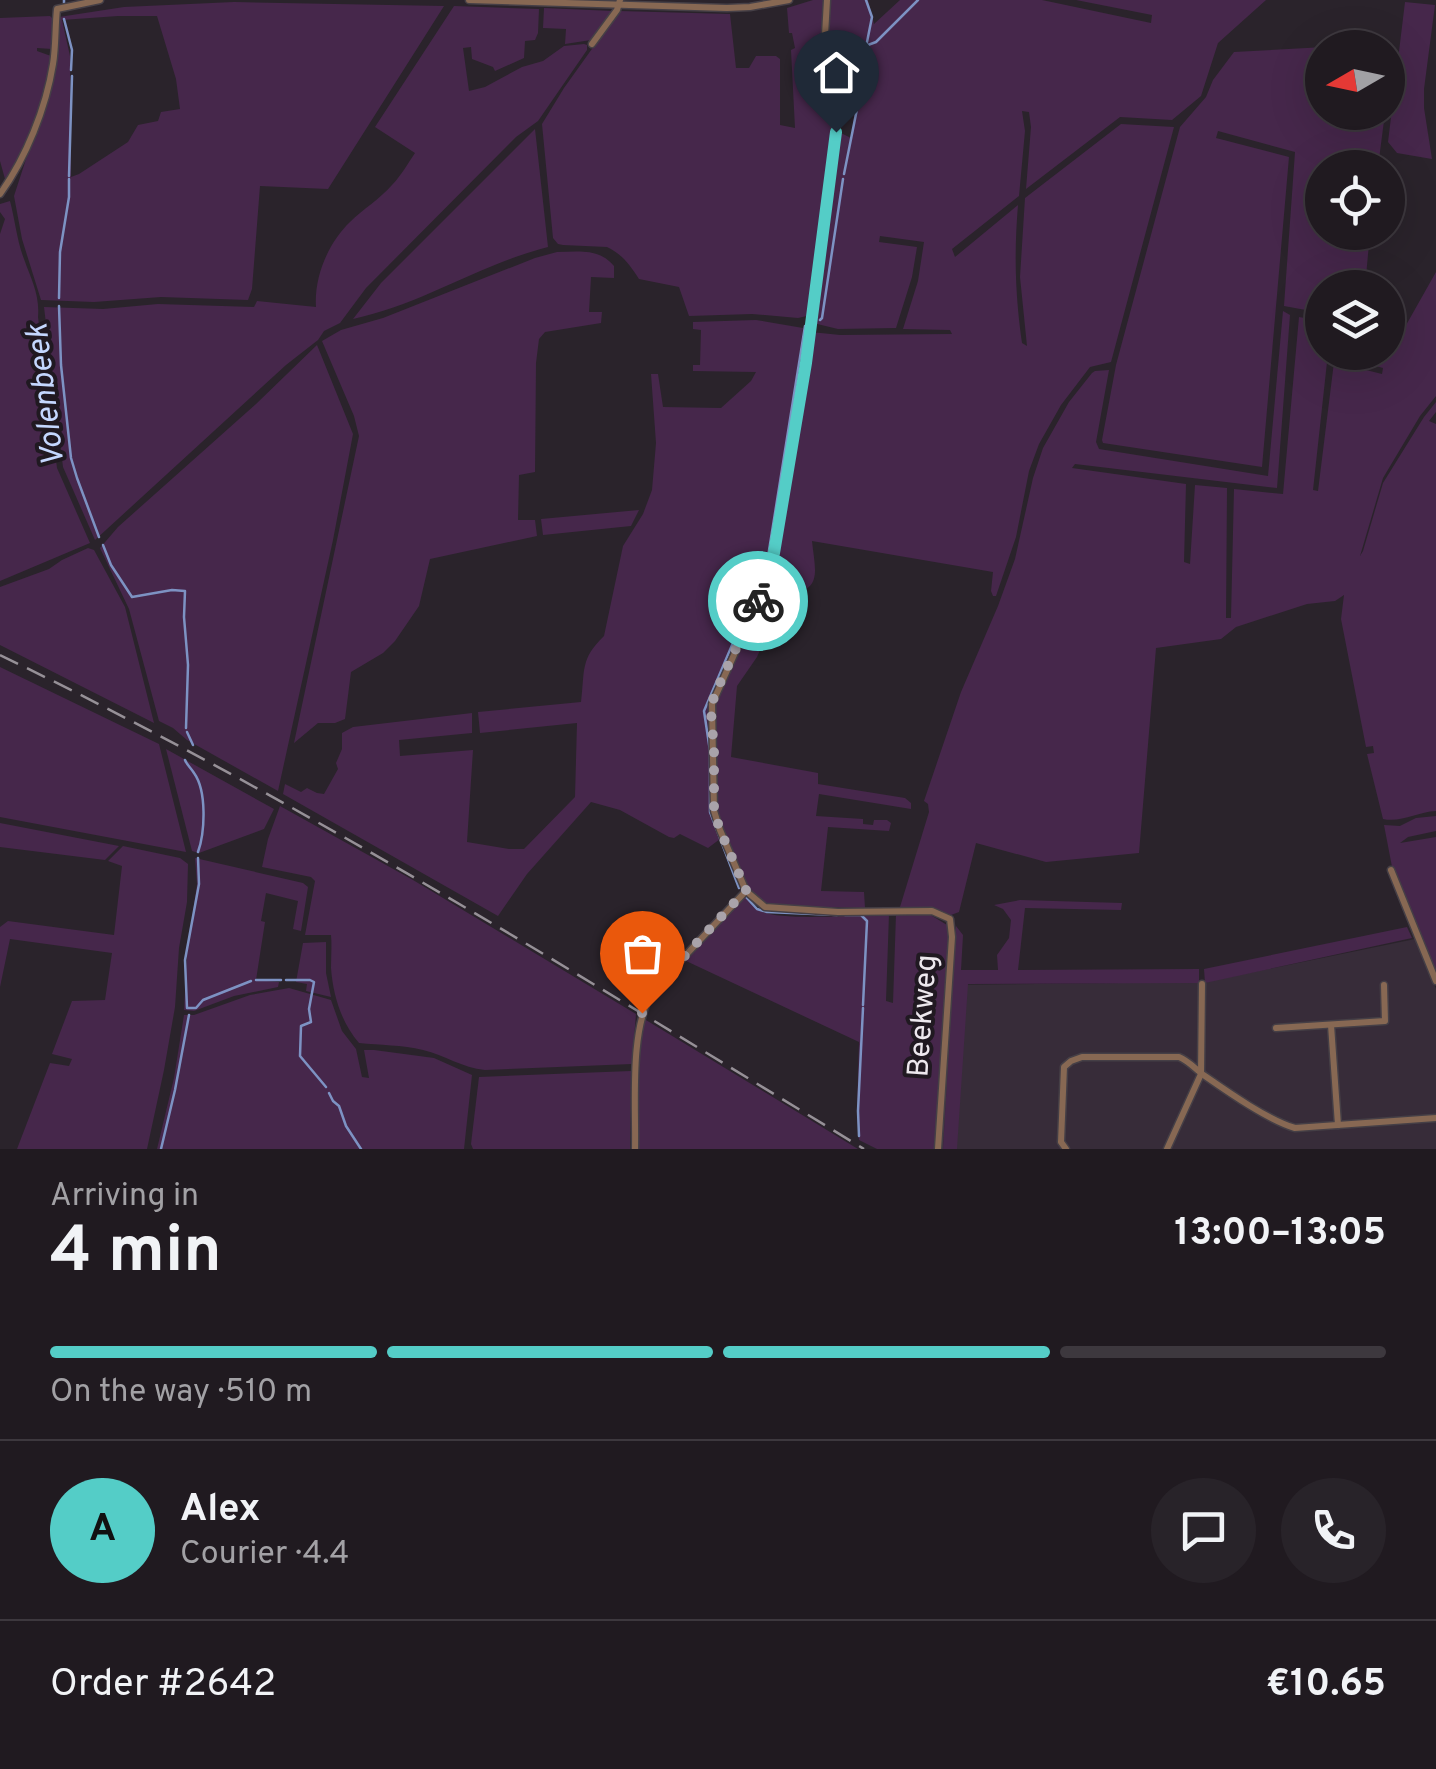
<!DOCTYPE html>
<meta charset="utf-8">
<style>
body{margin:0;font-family:Overpass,sans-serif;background:#282329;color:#f1f3f6;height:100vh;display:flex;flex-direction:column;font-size:38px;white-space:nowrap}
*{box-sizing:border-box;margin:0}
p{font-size:32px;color:#a2a1a5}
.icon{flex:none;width:55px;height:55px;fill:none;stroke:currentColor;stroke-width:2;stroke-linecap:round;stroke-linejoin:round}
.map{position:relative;height:1149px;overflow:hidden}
.sheet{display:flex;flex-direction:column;background:#201a20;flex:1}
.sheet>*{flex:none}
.needle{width:65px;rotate:261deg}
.controls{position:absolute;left:1305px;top:30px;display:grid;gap:20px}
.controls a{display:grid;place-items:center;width:100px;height:100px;border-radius:50%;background:#201a20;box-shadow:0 10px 40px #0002,0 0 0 2px #3d383e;font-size:50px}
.pin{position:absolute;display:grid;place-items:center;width:85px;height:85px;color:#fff;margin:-102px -42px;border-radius:50% 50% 50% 0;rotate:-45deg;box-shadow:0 0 10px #0007}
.pin .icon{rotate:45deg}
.courier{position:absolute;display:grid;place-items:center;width:100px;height:100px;margin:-50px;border:8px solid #54cdc7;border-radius:50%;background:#fff;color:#222;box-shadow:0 2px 12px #0007}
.summary em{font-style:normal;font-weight:700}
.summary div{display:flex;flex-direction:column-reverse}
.summary{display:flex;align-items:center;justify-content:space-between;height:170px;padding:0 50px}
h1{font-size:65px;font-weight:700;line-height:75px}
.bar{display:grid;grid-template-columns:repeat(4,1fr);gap:15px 10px;align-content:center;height:120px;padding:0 50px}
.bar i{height:12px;border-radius:8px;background:#3d383e}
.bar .current{background:#54cdc7}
.bar p{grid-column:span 4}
.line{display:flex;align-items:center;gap:25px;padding:0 50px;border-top:2px solid #3d383e}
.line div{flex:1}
.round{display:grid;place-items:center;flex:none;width:105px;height:105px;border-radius:52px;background:#282329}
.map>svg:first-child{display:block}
</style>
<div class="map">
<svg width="1436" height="1149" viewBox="0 0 1436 1149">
<rect width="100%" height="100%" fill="#2a232b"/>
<path fill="#372c39" d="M1415,939L1436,989V1149H940L950,985L1205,982Z"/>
<g fill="#46274b" fill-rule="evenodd">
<path d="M813,0H824L823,58L833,135L807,316L798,318L752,314L689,316L679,287L639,279C630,265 623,255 607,247L563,245L558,244L553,238L542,124L564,88L619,11L730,14L736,68H749L756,56H776L780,59V125L795,128L791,50L795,48L792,33H789L787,8Z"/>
<path d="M829,0H868L874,24L900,0H1042L1151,23L1152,15L1076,0H1266L1218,43L1201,96L1172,120L1120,117L1026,189L1031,127L1029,112L1022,111L1025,131L1019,196L952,249L955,257L1018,205C1014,254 1015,293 1022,343L1027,346L1020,277L1025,198L1121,124L1174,127L1111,362L1090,367L1061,405L1039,444L1029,471L1016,537L996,596H993L991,591L993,572L812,541C815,571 824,593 784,593L757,657L737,686L731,757L818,773V784L905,798L911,803V809L819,794L816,816L863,819V824L873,825L874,820H887L891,823L889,831L828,827L821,891L864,892L865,908L769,906L751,893L734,860L716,810L713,712L716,697L757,609L772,570L784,509L811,332L840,335L952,334L950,330L903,329L918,281L924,242L880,236L879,242L917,247L912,277L896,328L838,329L813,323L839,132L851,138L865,43L841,40L839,49L827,48Z"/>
<path d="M234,2L444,6L328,189L260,186L252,289L248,300L161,297L94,302L41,300L22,239L14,196L56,67L59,17L124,7ZM118,16H157L176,79L180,109L161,112L158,121L138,125L128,142L79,174L71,177L70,56L62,20Z"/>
<path d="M1405,2L1435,5L1424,89V108L1432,159L1397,153L1388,142Z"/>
<path d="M454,6L539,9L538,33L535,40L525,41L524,58L495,71L493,67L472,59L471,47L463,48L469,91L485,87L522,67L543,61L564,46L584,44L587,45V50L538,121L516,137L366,288L340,323L324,331L318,340L286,365L95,540L63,467L44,307L103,309L158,304L254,307L257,301L316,307C314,277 328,243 350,222C363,209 380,199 392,185C401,176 408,163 415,153L375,127Z"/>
<path d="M544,8L613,11L591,40L565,44L566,29L543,28Z"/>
<path d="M50,16L52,18V49L37,48V51L51,56C49,89 26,154 5,179L0,161V18Z"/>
<path d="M1325,47H1333L1322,48V112L1385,113L1378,167L1322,168V232L1370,233L1365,287L1322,288V313L1284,306L1295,152L1218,131L1216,138L1289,157L1262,467L1103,443L1102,440L1116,365L1180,127L1206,97L1213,80L1234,52Z"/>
<path d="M535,129L548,247C481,264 421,305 353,319L381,283Z"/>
<path d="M10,201C15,220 17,241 24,259C31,279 40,295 38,317L57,468L90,543L0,581V234L5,219L0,212V204Z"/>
<path d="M557,252C579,252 599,248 614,266V278L591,277L589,312H602L601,323L545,332L539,339L536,363L535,472L519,475L518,520H535L537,536L430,559L419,606L395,641L383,653L351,672L345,719L335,723H318L294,743L359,436L354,416L322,341L341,330L383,318L535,258Z"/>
<path d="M1436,272V396L1420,416L1383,478L1360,556L1363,551L1383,483L1424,417L1436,402V412L1429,421L1436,424V811C1417,812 1401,823 1383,819L1367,754L1374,753L1373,746L1366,747L1341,619L1344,595L1335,601L1307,604L1236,627L1221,639L1156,648L1139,853L1046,862L976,843L959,912L951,915L932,907H900L929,812L928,804L924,801L961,692L998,606L1015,559L1033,478L1043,448L1069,402L1092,373L1095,371L1109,370L1096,442L1099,449L1268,476L1283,311L1290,315L1277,488L1075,464L1072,468L1186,484L1184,562L1190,564L1195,485L1227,488L1226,618H1231L1234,489L1283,494L1299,317L1322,321V352H1388V325L1405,327ZM1328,353L1383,368L1382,374L1334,362L1318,491L1313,490Z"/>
<path d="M756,320L803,328L771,552L759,591L712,695L709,712L714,820L720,839L708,848L680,834L674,838L669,837L620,810L591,802L527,874L498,916L283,794L285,784L301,792L307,788L317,793L324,794L338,769L336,763L342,749V733L353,727L472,713V733L399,740L400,756L473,750L467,842L509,849H524L575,797L577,723L480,733L478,712L581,702C585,670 580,659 604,636L623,546L643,514L652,490L656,443L651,374H658L663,407L721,408L751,381L756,372L693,371V365H700L701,330L693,329V322Z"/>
<path d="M317,345L353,434L333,540L278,791L187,740L173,728L159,721L129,609L100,548L118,527L256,404Z"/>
<path d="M639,510L631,526L543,535L541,519Z"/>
<path d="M88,548L94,550L125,607L154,723L0,645V587L49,569L62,560Z"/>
<path d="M0,667L159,744L186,852L0,817Z"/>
<path d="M166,749L274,809L264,829L199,853L192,851Z"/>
<path d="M280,806L413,880L636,1014L632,1064L485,1070C462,1068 445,1055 423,1050C402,1045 380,1045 359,1043C341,1022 333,995 331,968C331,957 332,946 331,935H305L315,881L311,877L262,867L268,839Z"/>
<path d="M1436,816V831L1408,837L1400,843L1436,837V977L1393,872L1384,825L1400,826L1416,818Z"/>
<path d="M0,823L119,846L105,860L0,847Z"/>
<path d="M123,846L180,858L188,864L187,902L179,948L175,1007L164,1070L147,1149H17L50,1063L69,1066L72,1059L52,1054L72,1001L105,1000L112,953L10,939L0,987V927L8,921L114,935L122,866L108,861Z"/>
<path d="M195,858L303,883L308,887L301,931L293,929L298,901L266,893L261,921L265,922L256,980L279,982L278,987L234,996L194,1011L184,1010L187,955L197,884Z"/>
<path d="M745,897C751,902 756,909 763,912C783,921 864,915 889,914L886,1001L893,1003L896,914H929L947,925L949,930L936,1149H877L859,1140L857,1112L859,1042L684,960Z"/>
<path d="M1020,900L1122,903L1121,910L1025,908L1018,970L1199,969V983L968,984L957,1149H943L956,926L963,935L961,970H998L997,955L1009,938L1011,920L1003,909L994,905Z"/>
<path d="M1407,927L1412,938L1205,983L1204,969Z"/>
<path d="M326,942V973L331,997L306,991L307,984L296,982L303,943Z"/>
<path d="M289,988L331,1000L342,1031L356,1049L362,1077L369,1078L364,1050H374L434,1058L472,1075L464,1149H157L174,1078L184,1015H194L250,995Z"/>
<path d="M641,1017L858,1149H637Z"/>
<path d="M631,1071L630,1149H473L471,1144L479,1077Z"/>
</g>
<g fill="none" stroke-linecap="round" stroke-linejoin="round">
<g stroke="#7d92c3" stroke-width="2.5">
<path d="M866,0L872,17L867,42"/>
<path d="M64,3V0"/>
<path d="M64,19L72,50L71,70"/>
<path d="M868,45L876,42L918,0"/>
<path d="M844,174L863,79L867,44"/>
<path d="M69,176L72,76"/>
<path d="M59,298L60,252L69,197V179"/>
<path d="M59,306L61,365L71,458L77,478L99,537"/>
<path d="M820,320L822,318L843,179"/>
<path d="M103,545L111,565L132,597L172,590L185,591L184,617L188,665L186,728"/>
<path d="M187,732L193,745"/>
<path d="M185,760C187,765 191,768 194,773C207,791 205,832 198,852"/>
<path d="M198,858L199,884L185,960L187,1008H196L203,1000L251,981"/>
<path d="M739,888L710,812V751L704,711L767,563L805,326"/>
<path d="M746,897L757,909L767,912L837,915"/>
<path d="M845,915H861L867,921L863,1005"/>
<path d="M256,980H281"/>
<path d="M286,980H310L314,982L309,1009L311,1022L301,1026L300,1056L326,1087"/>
<path d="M329,1093L333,1101L339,1106L346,1126L361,1149"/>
<path d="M859,1136L858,1111L863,1008"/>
<path d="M161,1149L175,1090L189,1015"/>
</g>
<defs>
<g id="street">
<path d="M469,0L727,8L750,7L789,0"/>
<path d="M827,0L824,53L836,132L806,363L771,564L755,608L712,704L714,811L720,830L746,891L765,907L838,912L932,911L950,919L952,937L938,1149"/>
<path d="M592,44L617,10L620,0"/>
<path d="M0,194C26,158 46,108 53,64C56,46 55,27 57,9L100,0"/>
<path d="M1391,870L1436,981"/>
<path d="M1331,1025L1338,1125"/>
<path d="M1276,1028L1385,1021L1384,985"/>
<path d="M635,1149C636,1102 629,1030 653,990L746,891"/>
<path d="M1066,1149L1061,1142L1064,1067L1071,1061L1082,1057H1179C1189,1061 1195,1069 1205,1076C1228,1092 1268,1120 1295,1128L1436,1118"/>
<path d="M1167,1149L1201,1074L1202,984"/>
</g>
</defs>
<use href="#street" stroke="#453f46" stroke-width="9"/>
<use href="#street" stroke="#876853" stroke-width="6"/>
<path stroke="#969097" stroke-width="2.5" stroke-dasharray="20 10" stroke-linecap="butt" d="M0,655C300,800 580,976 864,1149"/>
</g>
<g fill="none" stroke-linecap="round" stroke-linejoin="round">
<path stroke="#a9a3aa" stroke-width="10" stroke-dasharray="0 18" d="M642,1013L653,990L746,890L720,830L714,811V751L711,712L714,696L758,601"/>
<path stroke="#54cdc7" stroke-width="12" d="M758,601L774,553L806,363L836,132"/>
</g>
<g text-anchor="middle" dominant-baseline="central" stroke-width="8" stroke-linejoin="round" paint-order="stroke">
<g font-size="30" fill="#ede8ee" stroke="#201921">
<text transform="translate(924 1016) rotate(-86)">Beekweg</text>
</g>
<g font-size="32" font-style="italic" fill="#c4d7fe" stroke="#201921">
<text transform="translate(47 395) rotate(-97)">Volenbeek</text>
</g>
</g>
</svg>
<div class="controls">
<a><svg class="needle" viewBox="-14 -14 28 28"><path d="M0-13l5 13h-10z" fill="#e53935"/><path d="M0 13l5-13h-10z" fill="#a2a1a5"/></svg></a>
<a><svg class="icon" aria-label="locate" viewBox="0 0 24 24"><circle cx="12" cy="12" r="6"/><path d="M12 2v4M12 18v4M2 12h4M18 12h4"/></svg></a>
<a><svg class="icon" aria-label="layers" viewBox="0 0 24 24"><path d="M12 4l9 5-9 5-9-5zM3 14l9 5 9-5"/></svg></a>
</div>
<div class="pin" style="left:642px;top:1013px;background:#ea580c"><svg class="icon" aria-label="bag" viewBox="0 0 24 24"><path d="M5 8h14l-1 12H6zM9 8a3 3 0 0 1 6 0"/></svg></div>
<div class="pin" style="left:836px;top:132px;background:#1f2937"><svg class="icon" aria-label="home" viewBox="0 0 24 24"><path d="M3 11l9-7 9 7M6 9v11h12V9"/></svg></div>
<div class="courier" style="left:758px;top:601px"><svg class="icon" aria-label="bike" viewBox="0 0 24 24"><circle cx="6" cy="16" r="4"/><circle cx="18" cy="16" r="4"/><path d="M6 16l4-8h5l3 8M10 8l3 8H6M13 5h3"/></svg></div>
</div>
<section class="sheet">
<div class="summary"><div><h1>4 min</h1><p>Arriving in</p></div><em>13:00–13:05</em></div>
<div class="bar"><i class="current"></i><i class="current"></i><i class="current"></i><i></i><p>On the way · 510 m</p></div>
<div class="line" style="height:180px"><b class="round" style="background:#54cdc7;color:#111">A</b><div><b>Alex</b><p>Courier · 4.4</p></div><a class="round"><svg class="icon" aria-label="chat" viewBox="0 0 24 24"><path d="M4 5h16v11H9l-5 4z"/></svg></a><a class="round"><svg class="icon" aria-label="phone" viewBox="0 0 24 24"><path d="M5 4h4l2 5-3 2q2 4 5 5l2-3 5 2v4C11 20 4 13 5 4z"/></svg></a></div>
<div class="line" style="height:130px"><div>Order #2642</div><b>€10.65</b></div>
</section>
